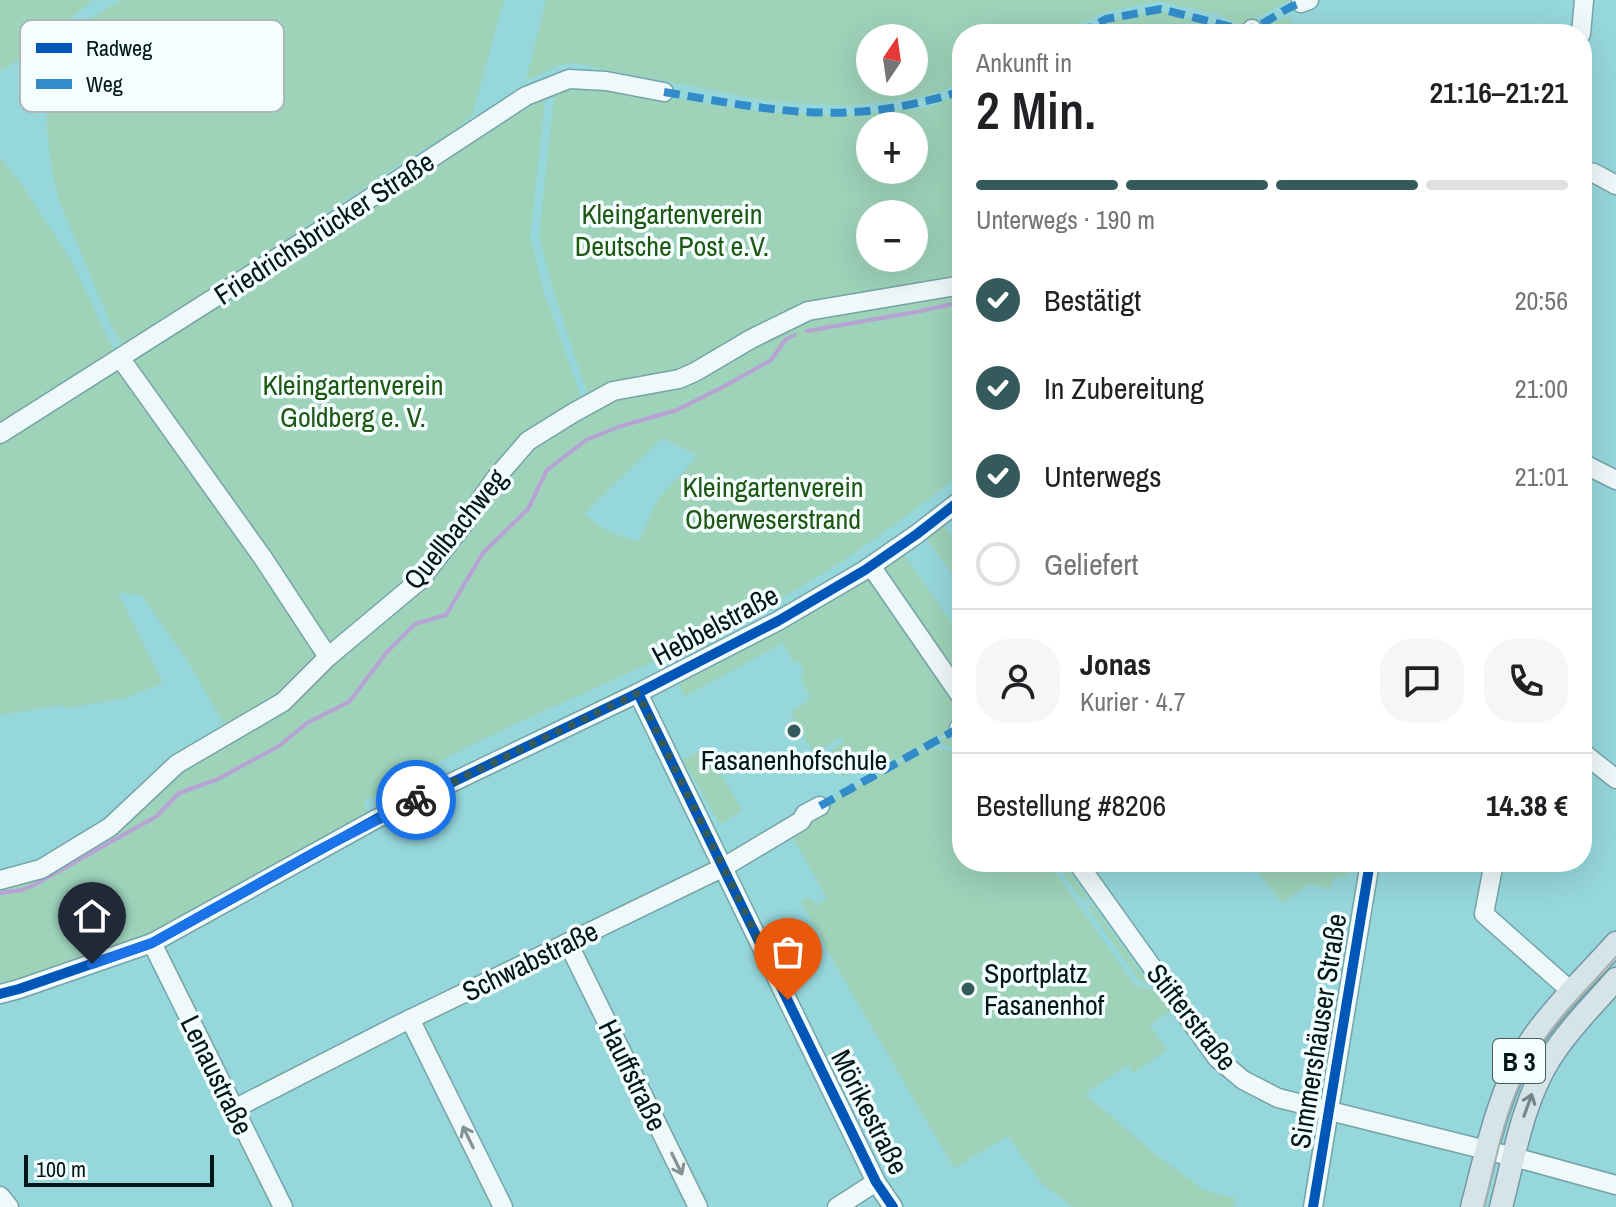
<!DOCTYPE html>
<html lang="de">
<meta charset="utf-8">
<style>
body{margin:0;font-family:"Archivo Narrow",sans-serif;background:#f6f6f6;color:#202124;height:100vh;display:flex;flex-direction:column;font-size:30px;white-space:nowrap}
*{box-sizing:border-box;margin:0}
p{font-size:26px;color:#757577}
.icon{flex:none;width:44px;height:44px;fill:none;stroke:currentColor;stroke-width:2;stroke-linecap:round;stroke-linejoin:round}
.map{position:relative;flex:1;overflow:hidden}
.side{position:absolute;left:952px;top:24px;width:640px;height:848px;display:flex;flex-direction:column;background:#fff;border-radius:32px;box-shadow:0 8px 32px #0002}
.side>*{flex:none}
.needle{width:52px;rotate:13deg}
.fabs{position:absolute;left:856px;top:24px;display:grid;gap:16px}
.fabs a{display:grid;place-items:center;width:72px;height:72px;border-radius:50%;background:#fff;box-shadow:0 8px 32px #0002;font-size:40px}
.scale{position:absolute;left:24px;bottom:20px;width:190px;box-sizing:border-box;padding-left:8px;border:4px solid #001617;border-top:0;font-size:22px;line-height:28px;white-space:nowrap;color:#001617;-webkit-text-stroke:6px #f4feff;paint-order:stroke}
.pin{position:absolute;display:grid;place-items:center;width:68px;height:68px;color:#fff;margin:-82px -34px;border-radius:50% 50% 50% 0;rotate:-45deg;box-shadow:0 0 8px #0007}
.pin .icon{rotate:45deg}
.courier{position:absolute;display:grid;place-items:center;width:80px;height:80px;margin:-40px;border:6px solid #1a73e8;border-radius:50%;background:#fff;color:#222;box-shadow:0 2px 10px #0007}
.summary em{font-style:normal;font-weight:600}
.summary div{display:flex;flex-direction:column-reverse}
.summary{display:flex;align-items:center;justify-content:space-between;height:136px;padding:0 24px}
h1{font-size:52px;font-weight:600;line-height:60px}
.bar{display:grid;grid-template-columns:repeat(4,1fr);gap:12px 8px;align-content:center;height:96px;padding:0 24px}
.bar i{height:10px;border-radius:6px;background:#e0e0e0}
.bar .on{background:#345a5c}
.bar p{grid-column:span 4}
.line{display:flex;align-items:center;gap:20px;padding:0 24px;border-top:2px solid #e0e0e0}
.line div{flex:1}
.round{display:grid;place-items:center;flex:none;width:84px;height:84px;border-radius:32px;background:#f6f6f6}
ol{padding:0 24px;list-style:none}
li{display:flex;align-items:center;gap:24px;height:88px}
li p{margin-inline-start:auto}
li .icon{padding:8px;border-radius:50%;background:#345a5c;color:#fff;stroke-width:4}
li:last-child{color:#757577}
li i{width:44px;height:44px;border:4px solid #e0e0e0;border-radius:50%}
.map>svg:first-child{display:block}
</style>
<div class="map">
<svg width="1616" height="1207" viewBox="0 0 1616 1207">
<rect width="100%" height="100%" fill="#95d7db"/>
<g fill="#9ed2b9" fill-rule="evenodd">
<path d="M0,0H93L27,54L0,72Z"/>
<path d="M121,0H504L472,116L450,133L389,171L223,282L123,345L113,329L60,203C47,161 38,82 60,43C65,33 109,8 121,0Z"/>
<path d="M546,0H1294L1284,3L1242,26L1217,14L1158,1L1105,12L1069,29L1065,34H962V83L926,96L853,106L768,101L572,63L558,66L526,81ZM870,38H914V82H870Z"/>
<path d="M1161,11L1245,34H1083L1107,21Z"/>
<path d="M1289,16L1295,34H1255L1270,24Z"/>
<path d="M605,84L689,101L764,112L846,115L926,108L962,94V281L802,308L691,368L589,399L552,287L539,236L555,88ZM870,126H914V170H870ZM870,214H914V258H870Z"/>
<path d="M546,92L530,237L543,289L583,403L527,439L417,576L332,649L131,357Z"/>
<path d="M0,157L22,185L72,262L116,355L0,427Z"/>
<path d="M962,288V472C901,522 836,569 767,606C690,647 610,681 531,717C473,743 418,772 363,802L369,816L149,938L0,988V884L46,872L178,772L301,697L324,671L349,651L532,443L617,394L683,382L795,324L849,309ZM662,438L698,456L658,499L639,541L609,532L584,514Z"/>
<path d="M119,365L320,655L286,692L226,727L187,660L142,596L118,592L163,683L125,698L64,709L63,705L0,715V439Z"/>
<path d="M943,525L962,550V588L926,538Z"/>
<path d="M904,554L962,638V683L885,567Z"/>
<path d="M869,578L945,688L943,690L955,705L957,704C963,712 964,718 958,726L876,772L860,768L859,770L843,776L831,755V751L844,742L841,737L814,754L790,712L811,698L802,681L801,672L803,670L799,662H793L783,643L684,697L678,682L782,629Z"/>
<path d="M962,730V750L937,743V742L957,731Z"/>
<path d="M928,746L962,754V862H1048L1135,986L1158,990L1172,1010L1150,1025L1167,1050L1134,1073L1128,1065L1085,1094L1155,1154L1204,1190L1236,1199L1234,1207H1073L1042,1184L1008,1136L954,1168L831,957L801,901L810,897L816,906L827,899L792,835L806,816Z"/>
<path d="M706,747L742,811L720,824L683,760Z"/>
<path d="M1055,862H1063L1088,898L1082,900Z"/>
<path d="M1255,862H1350L1347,875L1340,878L1334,877L1331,889L1309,884L1282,903L1256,869Z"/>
<path d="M1092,904L1147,981V984L1140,982L1088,907Z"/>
</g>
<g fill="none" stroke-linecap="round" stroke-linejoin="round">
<g stroke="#b7a2d5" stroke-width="4">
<path d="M807,331L916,312L962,302"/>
<path d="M0,893L22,890L34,885L157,816L179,793L216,780L279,746L307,723L349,702L387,652L415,624L446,615L483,553L528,509L547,470L586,440L618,427L677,410L725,386L771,360L786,339L795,335"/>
</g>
<defs>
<g id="minor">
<path d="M1301,3L1309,0"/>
<path d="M1248,34L1252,29"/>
<path d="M1581,34L1584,0"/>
<path d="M1582,171L1594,173L1616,185"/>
<path d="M121,359L263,558L328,657"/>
<path d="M0,434L326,227L526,96L569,79L606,81L664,92"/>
<path d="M1582,463L1616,480"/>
<path d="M871,566L962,698"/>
<path d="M638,693L876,1182L893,1207"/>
<path d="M959,728L962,726"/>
<path d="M1582,752L1616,779"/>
<path d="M1077,862L1217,1058L1243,1080L1278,1098L1514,1157L1616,1185"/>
<path d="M1494,862L1484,914L1572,992"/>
<path d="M0,880L41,869L110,827L177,764L283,702L328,657L420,580L463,525L495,479L528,441L573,413L613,391L679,379L695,372L751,339L808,311L962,285"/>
<path d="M152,943L283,1207"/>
<path d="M568,943L698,1207"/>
<path d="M0,994L19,989L152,943L376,819L638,693L778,621L865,570L917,534L962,499"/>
<path d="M410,1019L503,1207"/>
<path d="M234,1109L398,1025L724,867L801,821L805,814L820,806"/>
<path d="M0,1196L9,1207"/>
<path d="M837,1207L876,1182"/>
<path d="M1313,1207L1370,862"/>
</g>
<g id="major">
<path d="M1472,1207C1486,1155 1497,1097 1525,1050C1547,1013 1587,976 1616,943"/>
<path d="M1501,1207C1514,1158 1522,1104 1549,1060C1567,1031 1593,1005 1616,979"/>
</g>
</defs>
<use href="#minor" stroke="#75a4a8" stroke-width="21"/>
<use href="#major" stroke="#7398a3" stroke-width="25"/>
<use href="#minor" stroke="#eff9fa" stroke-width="18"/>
<use href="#major" stroke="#d6e3e9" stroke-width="22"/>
<path stroke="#a3b1b1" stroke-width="2" d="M1484,1207C1497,1156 1506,1102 1534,1056C1555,1019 1588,989 1616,957"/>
<g stroke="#328cc9" stroke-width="8" stroke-dasharray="16 8" stroke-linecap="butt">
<path d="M1078,34L1106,19L1161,9L1243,30C1264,28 1280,9 1301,3L1300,0"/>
<path d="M664,92C726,102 790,116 854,112C891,110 927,102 962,91"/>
<path d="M820,806L959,728"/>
</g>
<defs>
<g id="cycleway">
<path d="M638,693L876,1182L893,1207"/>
<path d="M0,994L19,989L152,943L376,819L638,693L778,621L865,570L917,534L962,499"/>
<path d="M1313,1207L1370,862"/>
</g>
</defs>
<use href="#cycleway" stroke="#f4feff" stroke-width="15"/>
<use href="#cycleway" stroke="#0057b8" stroke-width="10"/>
</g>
<defs><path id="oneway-shaft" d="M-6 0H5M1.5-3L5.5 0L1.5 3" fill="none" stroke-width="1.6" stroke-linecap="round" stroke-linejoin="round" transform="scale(2)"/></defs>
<use stroke="#76878a" href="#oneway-shaft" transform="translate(1528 1105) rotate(-70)"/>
<g stroke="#839394">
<use href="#oneway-shaft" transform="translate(468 1137) rotate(-116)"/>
<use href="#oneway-shaft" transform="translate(677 1164) rotate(64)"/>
</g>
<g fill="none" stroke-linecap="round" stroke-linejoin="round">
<path stroke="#345a5c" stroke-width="8" stroke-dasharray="0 14.4" d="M416,800L638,693L788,1000"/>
<path stroke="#1a73e8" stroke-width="10" d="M92,964L152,943L315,852L416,800"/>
</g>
<g fill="#345a5c" stroke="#f4feff" stroke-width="3">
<circle cx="794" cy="731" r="8"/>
<circle cx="968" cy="989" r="8"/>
</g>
<g text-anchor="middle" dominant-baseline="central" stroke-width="7" stroke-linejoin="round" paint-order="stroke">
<rect fill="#f4feff" stroke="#495c5d" stroke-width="2" x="1493" y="1039" width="52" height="44" rx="6"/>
<g font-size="26" font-weight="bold" fill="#001617">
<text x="1519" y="1061">B 3</text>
</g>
<g font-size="28" fill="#1e5812" stroke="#f4feff">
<text x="672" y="214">Kleingartenverein<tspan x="672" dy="32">Deutsche Post e.V.</tspan></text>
<text x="353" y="385">Kleingartenverein<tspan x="353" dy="32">Goldberg e. V.</tspan></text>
<text x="773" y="487">Kleingartenverein<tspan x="773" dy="32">Oberweserstrand</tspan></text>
</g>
<g font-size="28" fill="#001617" stroke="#f4feff">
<text transform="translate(324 228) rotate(-33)">Friedrichsbrücker Straße</text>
<text transform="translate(455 529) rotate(-51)">Quellbachweg</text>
<text transform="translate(715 625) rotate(-28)">Hebbelstraße</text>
<text transform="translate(530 961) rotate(-26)">Schwabstraße</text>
<text transform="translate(1192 1017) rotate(52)">Stifterstraße</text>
<text transform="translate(1318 1031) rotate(-81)">Simmershäuser Straße</text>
<text transform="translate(217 1075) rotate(64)">Lenaustraße</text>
<text transform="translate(633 1075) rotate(64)">Hauffstraße</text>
<text transform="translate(870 1112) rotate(63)">Mörikestraße</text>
</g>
<g font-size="28" fill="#001617" stroke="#f4feff">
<text x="794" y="760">Fasanenhofschule</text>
<text x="984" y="973" text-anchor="start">Sportplatz<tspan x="984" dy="32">Fasanenhof</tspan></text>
</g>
</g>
<rect x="20" y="20" width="264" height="92" rx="12" fill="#f4feff" stroke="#abb8b9" stroke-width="2"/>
<rect x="36" y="43" width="36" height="10" fill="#0057b8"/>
<rect x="36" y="79" width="36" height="10" fill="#328cc9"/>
<g font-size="22" fill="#001617">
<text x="86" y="56">Radweg</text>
<text x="86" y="92">Weg</text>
</g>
</svg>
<div class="fabs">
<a><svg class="needle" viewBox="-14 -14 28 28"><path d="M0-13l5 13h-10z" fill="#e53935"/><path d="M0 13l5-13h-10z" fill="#757577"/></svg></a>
<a>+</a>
<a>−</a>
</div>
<div class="scale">100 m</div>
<div class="pin" style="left:788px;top:1000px;background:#ea580c"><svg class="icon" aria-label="bag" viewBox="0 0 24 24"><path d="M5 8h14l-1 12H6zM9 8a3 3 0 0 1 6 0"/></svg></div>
<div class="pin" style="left:92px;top:964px;background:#1f2937"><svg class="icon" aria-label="home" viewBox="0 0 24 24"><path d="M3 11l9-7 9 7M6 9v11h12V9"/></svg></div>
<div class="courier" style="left:416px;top:800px"><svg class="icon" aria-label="bike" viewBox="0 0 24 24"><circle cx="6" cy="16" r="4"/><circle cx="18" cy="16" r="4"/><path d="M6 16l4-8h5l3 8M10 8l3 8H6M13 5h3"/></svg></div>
<section class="side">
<div class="summary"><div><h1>2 Min.</h1><p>Ankunft in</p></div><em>21:16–21:21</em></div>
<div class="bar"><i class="on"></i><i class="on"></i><i class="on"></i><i></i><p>Unterwegs · 190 m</p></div>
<ol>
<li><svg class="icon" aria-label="check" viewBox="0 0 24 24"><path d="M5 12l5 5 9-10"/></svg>Bestätigt<p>20:56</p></li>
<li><svg class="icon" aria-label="check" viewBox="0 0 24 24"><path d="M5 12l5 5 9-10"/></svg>In Zubereitung<p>21:00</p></li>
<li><svg class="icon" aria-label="check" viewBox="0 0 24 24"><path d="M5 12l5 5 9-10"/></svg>Unterwegs<p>21:01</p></li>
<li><i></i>Geliefert</li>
</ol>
<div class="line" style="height:144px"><a class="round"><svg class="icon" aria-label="person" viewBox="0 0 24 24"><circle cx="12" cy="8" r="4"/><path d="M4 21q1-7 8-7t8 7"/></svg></a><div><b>Jonas</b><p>Kurier · 4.7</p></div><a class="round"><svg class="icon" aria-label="chat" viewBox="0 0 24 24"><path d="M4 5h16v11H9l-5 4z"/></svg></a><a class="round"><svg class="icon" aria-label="phone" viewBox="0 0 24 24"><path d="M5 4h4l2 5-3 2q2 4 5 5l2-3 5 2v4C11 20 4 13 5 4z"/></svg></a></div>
<div class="line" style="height:104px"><div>Bestellung #8206</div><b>14.38 €</b></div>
</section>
</div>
